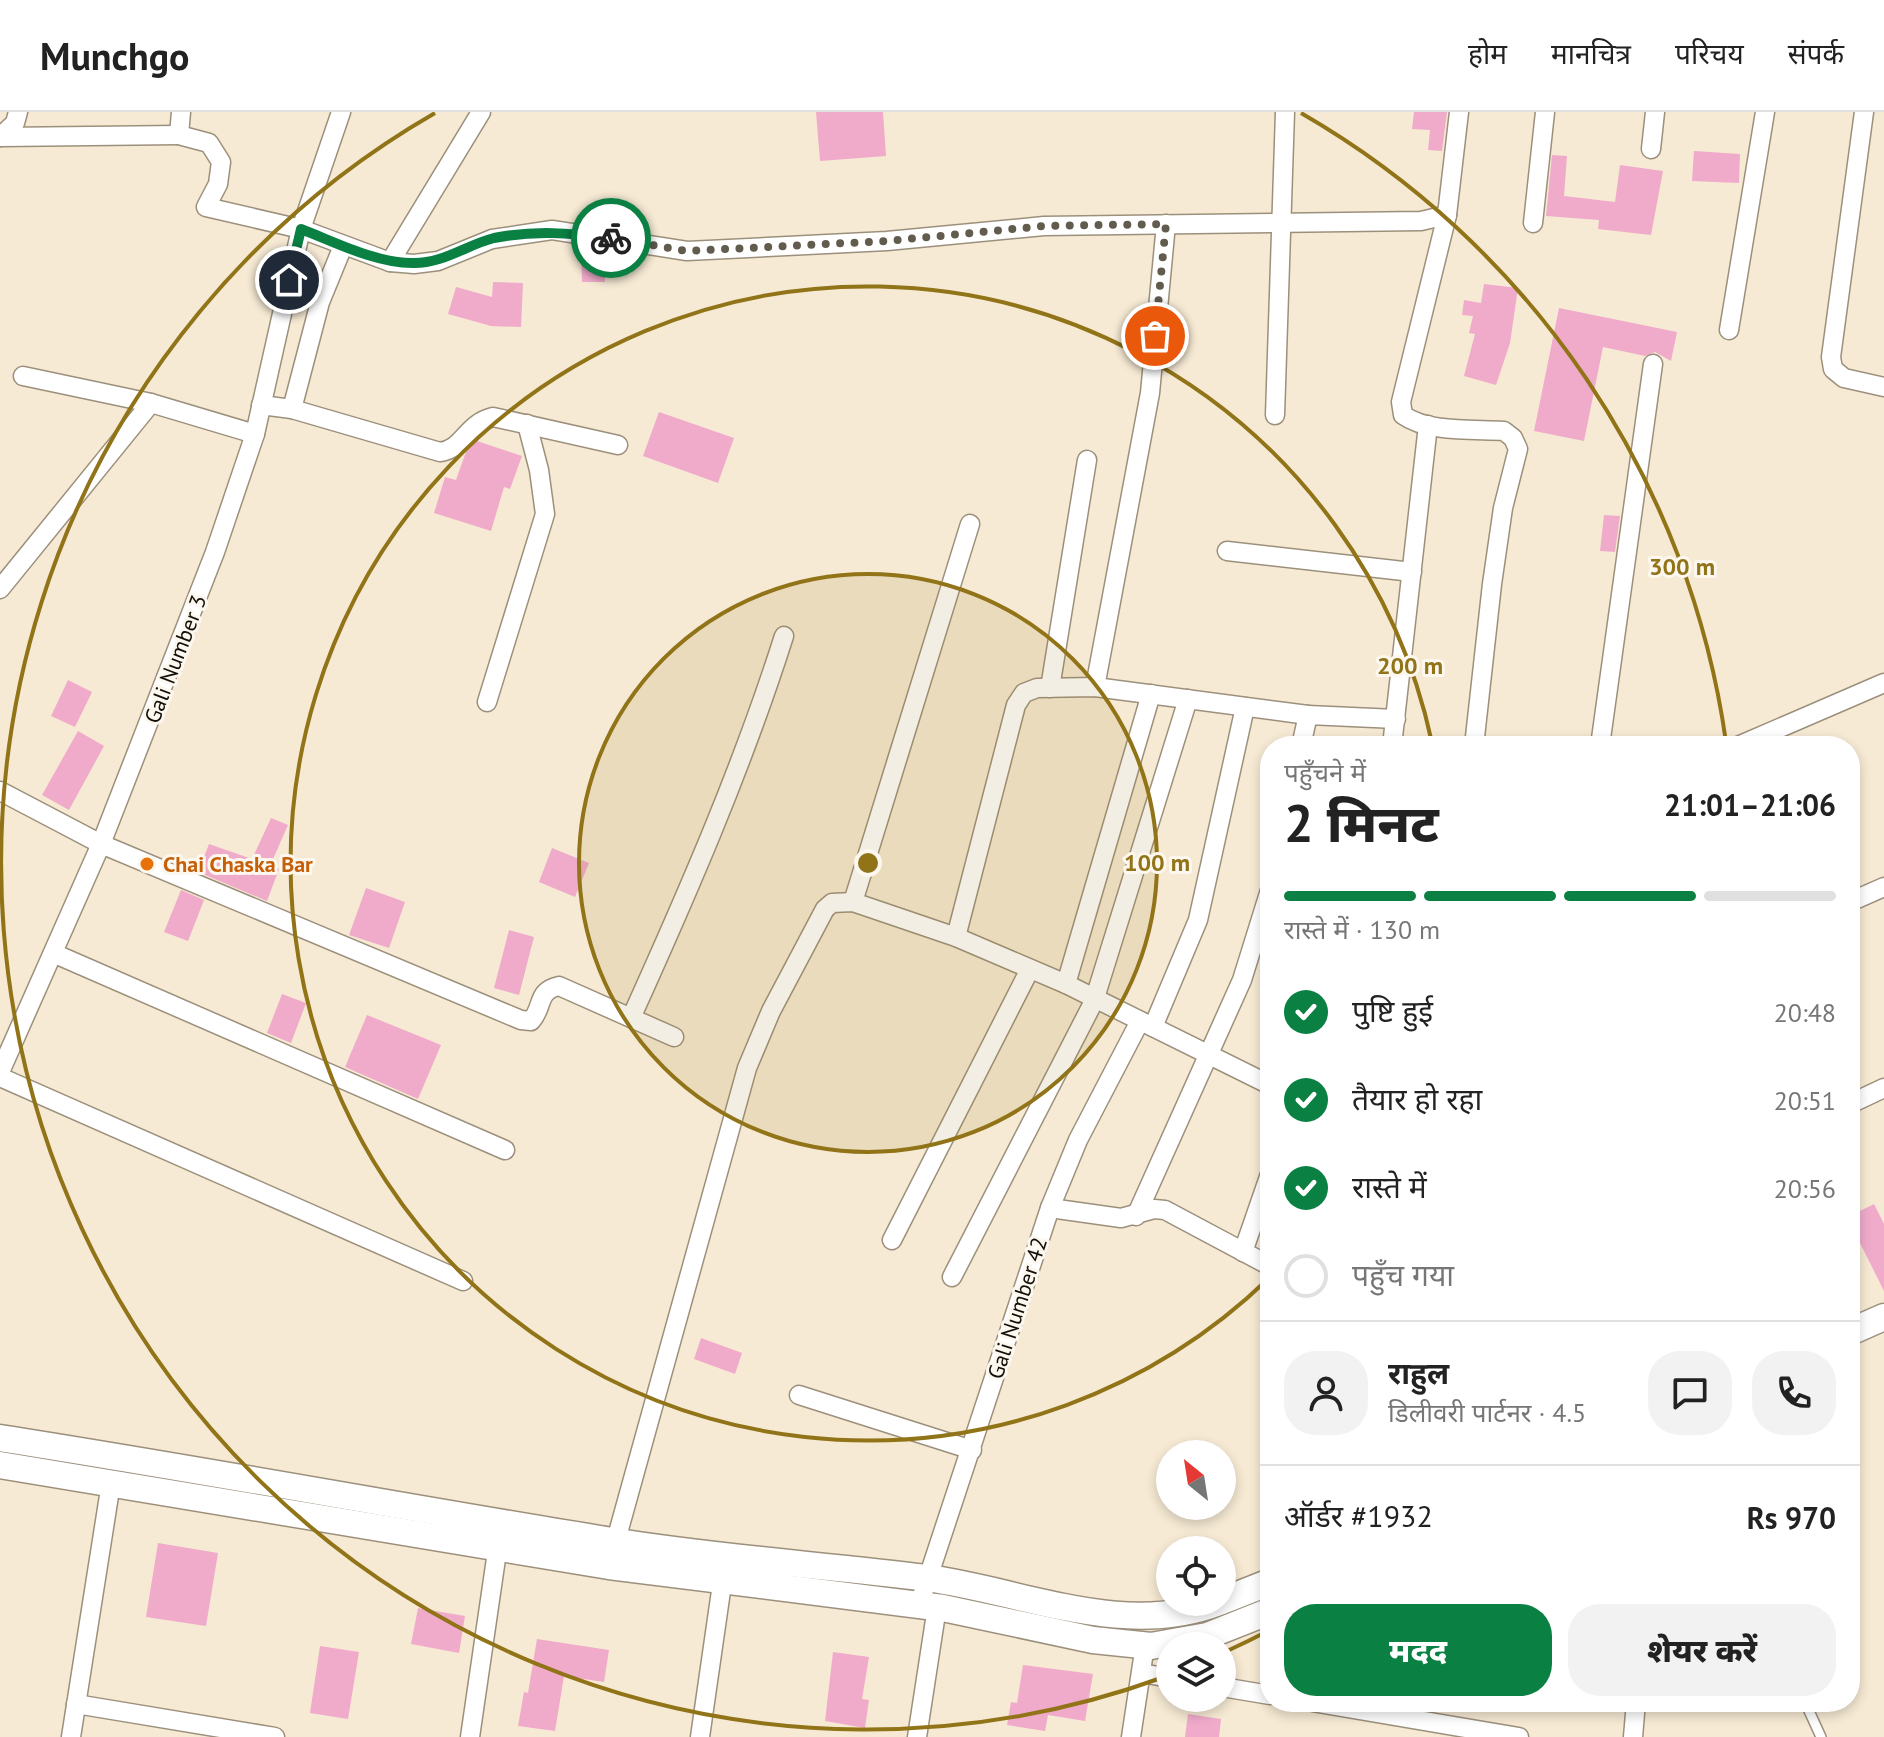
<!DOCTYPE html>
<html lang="hi">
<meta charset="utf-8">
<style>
body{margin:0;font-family:"PT Sans","Noto Sans Devanagari",sans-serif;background:#f2f2f2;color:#222;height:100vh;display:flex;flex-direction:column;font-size:30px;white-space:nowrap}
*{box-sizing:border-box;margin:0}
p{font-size:26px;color:#767676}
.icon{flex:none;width:44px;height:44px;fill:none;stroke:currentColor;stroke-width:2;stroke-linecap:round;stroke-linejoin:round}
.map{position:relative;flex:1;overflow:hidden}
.sheet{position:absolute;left:1260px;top:624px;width:600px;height:976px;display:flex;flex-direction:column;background:#fff;border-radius:32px;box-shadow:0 4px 12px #0003}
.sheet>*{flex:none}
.needle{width:52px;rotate:330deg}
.buttons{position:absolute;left:1156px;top:1328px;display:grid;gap:16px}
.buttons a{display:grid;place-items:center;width:80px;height:80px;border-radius:50%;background:#fff;box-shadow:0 4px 12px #0003;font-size:40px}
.pin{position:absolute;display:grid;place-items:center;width:68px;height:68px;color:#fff;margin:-34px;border:4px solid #fff;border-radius:50%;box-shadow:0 2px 8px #0007}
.courier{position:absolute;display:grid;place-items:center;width:80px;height:80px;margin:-40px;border:6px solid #0b8043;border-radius:50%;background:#fff;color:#222;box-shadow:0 2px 10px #0007}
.headline em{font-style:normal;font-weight:800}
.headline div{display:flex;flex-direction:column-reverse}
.headline{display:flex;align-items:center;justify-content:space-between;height:136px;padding:0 24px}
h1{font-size:52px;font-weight:800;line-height:60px}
.bar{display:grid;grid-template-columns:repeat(4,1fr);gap:12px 8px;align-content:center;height:96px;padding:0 24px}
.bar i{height:10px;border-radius:6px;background:#e0e0e0}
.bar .selected{background:#0b8043}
.bar p{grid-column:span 4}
.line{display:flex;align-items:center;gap:20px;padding:0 24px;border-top:2px solid #e0e0e0}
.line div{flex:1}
.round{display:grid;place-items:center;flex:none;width:84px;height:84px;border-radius:32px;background:#f2f2f2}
ol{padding:0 24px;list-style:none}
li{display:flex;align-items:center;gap:24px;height:88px}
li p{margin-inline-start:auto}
li .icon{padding:8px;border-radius:50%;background:#0b8043;color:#fff;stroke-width:4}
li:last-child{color:#767676}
li i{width:44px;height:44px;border:4px solid #e0e0e0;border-radius:50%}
.primary-button{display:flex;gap:16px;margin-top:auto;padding:16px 24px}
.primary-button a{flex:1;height:92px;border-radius:32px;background:#0b8043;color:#fff;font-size:32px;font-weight:800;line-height:92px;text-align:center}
.primary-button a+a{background:#f2f2f2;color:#222}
header{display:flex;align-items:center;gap:48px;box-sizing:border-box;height:112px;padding:0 40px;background:#fff;border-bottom:2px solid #e0e0e0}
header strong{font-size:38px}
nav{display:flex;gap:44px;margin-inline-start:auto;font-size:28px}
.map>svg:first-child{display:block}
</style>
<header>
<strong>Munchgo</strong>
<nav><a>होम</a><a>मानचित्र</a><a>परिचय</a><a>संपर्क</a></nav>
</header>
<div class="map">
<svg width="1884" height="1625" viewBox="0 0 1884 1625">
<rect width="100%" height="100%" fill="#f6ead4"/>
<g fill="#f0abcb">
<path d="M816,0H883L886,44L820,49Z"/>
<path d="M1414,0H1447L1442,39L1428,38L1430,18L1412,17Z"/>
<path d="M1694,39L1740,42L1739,71L1692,69Z"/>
<path d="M1552,43L1567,44L1564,84L1615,90L1620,53L1663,59L1651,123L1598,117L1599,108L1546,104Z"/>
<path d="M581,135L605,138V170H582Z"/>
<path d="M493,170L523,171L521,215L491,214L448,202L456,175L492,185Z"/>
<path d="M1484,172L1518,176L1510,231L1496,273L1464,264L1475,222L1469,221L1473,204L1462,203L1464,188L1481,191Z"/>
<path d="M1559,196L1677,220L1671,249L1655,240L1645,244L1603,235L1584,329L1534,319Z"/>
<path d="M659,300L734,326L718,371L643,344Z"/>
<path d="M477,329L522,344L510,377L504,375L491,419L434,401L445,365L456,368L466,340Z"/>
<path d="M1604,403L1620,404L1615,440L1600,439Z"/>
<path d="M68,568L92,580L75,615L51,604Z"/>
<path d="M78,619L104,634L69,698L42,683Z"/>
<path d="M271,706L288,713L270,754L279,757L267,789L198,760L209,732L252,747Z"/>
<path d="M552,736L589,751L575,785L539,770Z"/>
<path d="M366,776L405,790L389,836L349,823Z"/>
<path d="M181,778L204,788L188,829L164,820Z"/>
<path d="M509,818L534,825L519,883L494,876Z"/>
<path d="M282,882L306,891L291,931L267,921Z"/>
<path d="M367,903L441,933L418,987L345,955Z"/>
<path d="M1874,1092L1884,1112V1179L1850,1111V1104Z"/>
<path d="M701,1226L742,1241L735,1262L694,1247Z"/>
<path d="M158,1431L218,1441L206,1514L146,1505Z"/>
<path d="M418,1496L465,1504L459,1541L411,1532Z"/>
<path d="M537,1527L609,1538L604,1570L564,1564L555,1619L518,1614L524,1580L528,1581Z"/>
<path d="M320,1534L359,1540L348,1607L310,1601Z"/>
<path d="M833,1540L869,1545L862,1587L869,1588L865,1616L825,1609Z"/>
<path d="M1023,1553L1093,1562L1085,1609L1048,1603L1045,1619L1007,1613L1011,1590L1017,1591Z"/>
<path d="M1188,1602L1221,1607L1219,1625H1185Z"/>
</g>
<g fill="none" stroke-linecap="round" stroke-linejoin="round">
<defs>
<path id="lane" d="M1805,1590L1821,1625"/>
<g id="street">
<path d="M181,0L179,23L209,31L221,50L218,72L206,95L301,117L390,150L414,152L438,149L492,127L552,118L687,139L887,129L1044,114L1421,109L1447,103L1459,0"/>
<path d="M1864,0L1831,245L1833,257L1844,266L1884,275"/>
<path d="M0,25L15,11L18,0"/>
<path d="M1,25L179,23"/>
<path d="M1651,37L1655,0"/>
<path d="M1447,103L1401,290L1403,303C1428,321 1474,317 1504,319L1513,326L1518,337L1503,396L1492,472L1474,634"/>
<path d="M1533,111L1545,0"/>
<path d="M390,150L481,0"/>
<path d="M1729,218L1765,0"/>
<path d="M23,264L151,291L255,322"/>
<path d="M261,293L292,297L440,340C464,337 465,312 493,305L618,333"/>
<path d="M292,297L320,190L343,134"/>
<path d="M1275,303L1285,0"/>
<path d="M1227,439L1412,460"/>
<path d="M0,477L151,291"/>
<path d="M1095,575L1150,281L1166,112"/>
<path d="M1050,576L1087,348"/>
<path d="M487,590L545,402L539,358L527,312"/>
<path d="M1301,634L1308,603L1396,607"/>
<path d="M1392,634L1428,313"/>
<path d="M1600,634L1653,252"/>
<path d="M1738,634L1884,571"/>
<path d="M0,679L101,732L521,908L531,909C544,895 536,879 559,874L674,925"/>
<path d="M853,790L970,412"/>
<path d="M1850,790L1884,775"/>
<path d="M956,825L1016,593L1024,581L1037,576L1095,575L1308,603"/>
<path d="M53,841L505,1038"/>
<path d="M1066,872L1151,582"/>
<path d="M631,906C688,780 742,656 784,524"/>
<path d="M1153,915L1198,808L1245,595"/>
<path d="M0,960L101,732L215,440L255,322L301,117L341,0"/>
<path d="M0,965L463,1169"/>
<path d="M1850,992L1884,976"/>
<path d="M1050,1096L1121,1106L1154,1097L1165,1098L1270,1154"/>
<path d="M1136,1104L1242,868L1270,778"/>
<path d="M892,1128L1030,857"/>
<path d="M1243,1140L1270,1062"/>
<path d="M952,1165L1094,889L1188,587"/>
<path d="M799,1283L972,1338"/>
<path d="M613,1439L747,956L771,899L825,797L832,791L853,790L956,825L1066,872L1270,973"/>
<path d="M919,1493L1050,1096L1078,1028L1140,909"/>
<path d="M1141,1561L1170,1566"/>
<path d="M1222,1575L1270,1583"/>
<path d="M1312,1590L1519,1625"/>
<path d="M76,1592L275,1625"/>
<path d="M71,1625L111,1371"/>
<path d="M470,1625L499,1426"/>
<path d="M700,1625L724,1458"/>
<path d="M917,1625L937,1495"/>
<path d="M1131,1625L1145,1533"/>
<path d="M1633,1625L1636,1590"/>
</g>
<g id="secondary">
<path d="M1850,1220L1884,1205"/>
<path d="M0,1326C205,1358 408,1396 612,1429C716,1446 822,1453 927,1466C1023,1479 1123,1527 1219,1490"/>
<path d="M0,1353L609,1454L943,1496L1093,1528L1151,1534L1207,1524L1270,1499"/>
<path d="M1222,1489L1270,1470"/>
</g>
</defs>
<use href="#lane" stroke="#9c907c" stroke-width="12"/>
<use href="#street" stroke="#9c907c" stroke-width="21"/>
<use href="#secondary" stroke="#9c907c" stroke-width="29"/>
<use href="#lane" stroke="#fff" stroke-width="9"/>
<use href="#street" stroke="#fff" stroke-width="18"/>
<use href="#secondary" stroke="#fff" stroke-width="26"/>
</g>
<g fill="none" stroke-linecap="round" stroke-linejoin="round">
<path stroke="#625c4f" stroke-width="8" stroke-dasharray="0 14.4" d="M611,126L687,139L887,129L1044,114L1166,112L1155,224"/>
<path stroke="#0b8043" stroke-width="10" d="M289,168L301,117C335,130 375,151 412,151C443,152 466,133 494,126C535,118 570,121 611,126"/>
</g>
<circle cx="868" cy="751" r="289" fill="#917318" fill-opacity=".12"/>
<g fill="none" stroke="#917318" stroke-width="4">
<circle cx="868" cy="751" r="289"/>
<path d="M1269 1166A577 577 0 1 1 1432 631"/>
<path d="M1268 1519A866 866 0 0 1 1227 1539M1164 1565A866 866 0 0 1 435 1M1301 1A866 866 0 0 1 1726 630"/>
</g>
<circle fill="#e8710a" stroke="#fdf8ef" stroke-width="3" cx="147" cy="752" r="8"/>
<g text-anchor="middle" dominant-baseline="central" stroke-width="6" stroke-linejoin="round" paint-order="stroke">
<g font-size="22" fill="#130f08" stroke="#fdf8ef">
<text transform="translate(175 547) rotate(-69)">Gali Number 3</text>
<text transform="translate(1017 1196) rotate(-72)">Gali Number 42</text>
</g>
<g font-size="22" font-weight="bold" fill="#c56008" stroke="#fdf8ef" text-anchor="start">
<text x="163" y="752">Chai Chaska Bar</text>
</g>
</g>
<circle cx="868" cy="751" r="12" fill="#917318" stroke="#fdf8ef" stroke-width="4"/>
<g font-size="24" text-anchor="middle" font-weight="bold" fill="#917318" stroke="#fdf8ef" stroke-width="6" stroke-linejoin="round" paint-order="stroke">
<text x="1682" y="463">300 m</text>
<text x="1410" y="562">200 m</text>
<text x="1157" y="759">100 m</text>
</g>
</svg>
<div class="buttons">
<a><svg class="needle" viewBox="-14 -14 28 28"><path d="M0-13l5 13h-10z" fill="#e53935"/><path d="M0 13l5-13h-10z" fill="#767676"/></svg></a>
<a><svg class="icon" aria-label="locate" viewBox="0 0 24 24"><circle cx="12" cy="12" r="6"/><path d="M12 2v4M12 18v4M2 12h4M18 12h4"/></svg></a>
<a><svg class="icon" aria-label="layers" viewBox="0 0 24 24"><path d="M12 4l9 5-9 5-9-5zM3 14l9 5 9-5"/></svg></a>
</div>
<div class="pin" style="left:1155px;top:224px;background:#ea580c"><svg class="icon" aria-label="bag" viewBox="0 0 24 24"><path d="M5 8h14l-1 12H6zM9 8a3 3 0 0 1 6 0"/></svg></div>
<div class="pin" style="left:289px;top:168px;background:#1f2937"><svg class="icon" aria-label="home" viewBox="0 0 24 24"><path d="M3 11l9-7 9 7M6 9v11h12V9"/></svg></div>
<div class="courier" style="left:611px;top:126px"><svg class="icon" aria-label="bike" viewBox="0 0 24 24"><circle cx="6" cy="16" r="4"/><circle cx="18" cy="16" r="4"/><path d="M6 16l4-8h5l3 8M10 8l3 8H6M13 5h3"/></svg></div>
<section class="sheet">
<div class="headline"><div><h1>2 मिनट</h1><p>पहुँचने में</p></div><em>21:01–21:06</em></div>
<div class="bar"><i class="selected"></i><i class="selected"></i><i class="selected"></i><i></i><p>रास्ते में · 130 m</p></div>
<ol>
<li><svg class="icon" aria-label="check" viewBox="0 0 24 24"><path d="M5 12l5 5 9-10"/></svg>पुष्टि हुई<p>20:48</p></li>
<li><svg class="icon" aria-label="check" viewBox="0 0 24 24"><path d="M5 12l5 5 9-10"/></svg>तैयार हो रहा<p>20:51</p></li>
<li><svg class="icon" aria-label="check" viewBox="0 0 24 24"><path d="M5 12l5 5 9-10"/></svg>रास्ते में<p>20:56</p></li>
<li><i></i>पहुँच गया</li>
</ol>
<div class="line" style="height:144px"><a class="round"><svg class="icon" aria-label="person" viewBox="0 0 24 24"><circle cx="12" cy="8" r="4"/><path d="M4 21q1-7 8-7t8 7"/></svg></a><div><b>राहुल</b><p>डिलीवरी पार्टनर · 4.5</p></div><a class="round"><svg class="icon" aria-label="chat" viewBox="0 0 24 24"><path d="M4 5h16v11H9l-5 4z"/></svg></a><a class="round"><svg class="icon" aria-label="phone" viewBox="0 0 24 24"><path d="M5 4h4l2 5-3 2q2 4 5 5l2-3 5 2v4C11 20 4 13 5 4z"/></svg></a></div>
<div class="line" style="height:104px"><div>ऑर्डर #1932</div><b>Rs 970</b></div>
<div class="primary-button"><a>मदद</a><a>शेयर करें</a></div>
</section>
</div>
